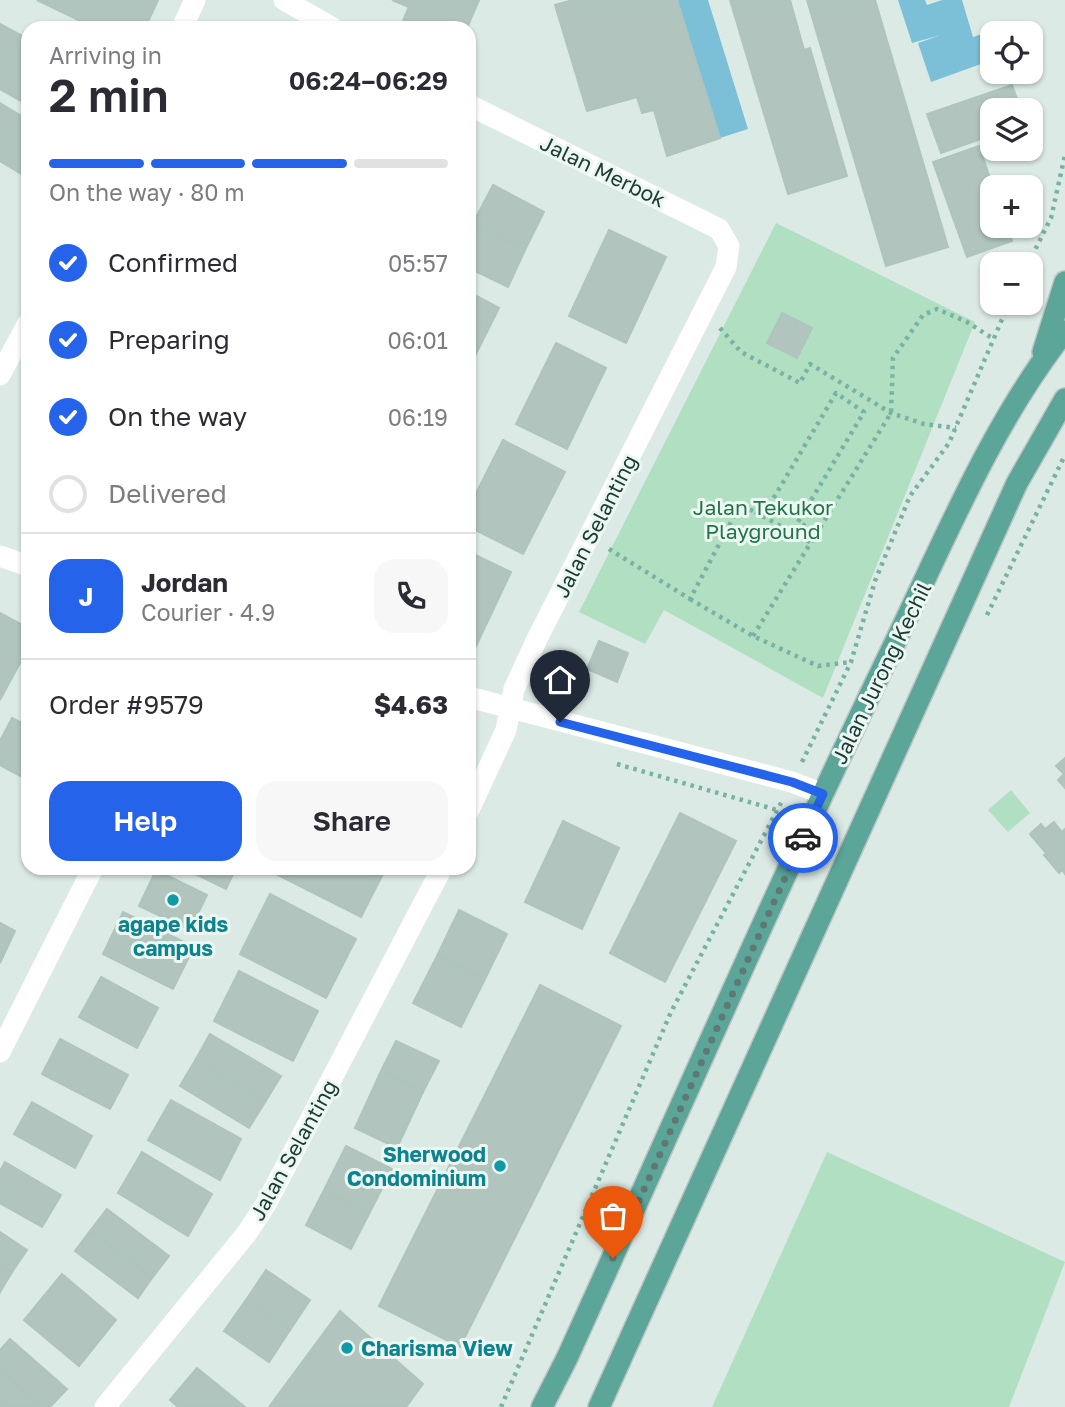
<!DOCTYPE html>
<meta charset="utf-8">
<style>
body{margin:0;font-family:"Golos Text",sans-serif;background:#f7f7f7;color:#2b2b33;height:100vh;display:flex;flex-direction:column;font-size:26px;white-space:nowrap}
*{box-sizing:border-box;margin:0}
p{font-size:23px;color:#7c7c81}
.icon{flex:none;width:38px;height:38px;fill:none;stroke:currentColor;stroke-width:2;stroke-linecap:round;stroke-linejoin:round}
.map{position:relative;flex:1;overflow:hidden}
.sheet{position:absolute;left:21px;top:21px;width:455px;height:854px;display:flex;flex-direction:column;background:#fff;border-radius:21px;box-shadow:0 2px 5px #0004}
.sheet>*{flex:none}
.buttons{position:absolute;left:980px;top:21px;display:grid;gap:14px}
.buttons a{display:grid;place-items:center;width:63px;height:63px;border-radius:14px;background:#fff;box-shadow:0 2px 5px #0004;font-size:35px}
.pin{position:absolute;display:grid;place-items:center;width:60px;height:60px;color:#fff;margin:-72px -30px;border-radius:50% 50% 50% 0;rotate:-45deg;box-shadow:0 0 7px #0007}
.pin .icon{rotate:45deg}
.courier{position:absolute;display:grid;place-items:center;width:70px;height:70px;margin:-35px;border:5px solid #2563eb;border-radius:50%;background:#fff;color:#222;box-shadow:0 2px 9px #0007}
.overview em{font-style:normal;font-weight:600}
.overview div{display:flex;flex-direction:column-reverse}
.overview{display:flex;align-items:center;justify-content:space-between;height:119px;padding:0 28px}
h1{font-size:46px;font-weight:600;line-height:52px}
.bar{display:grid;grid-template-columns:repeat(4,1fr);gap:10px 7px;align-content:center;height:84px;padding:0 28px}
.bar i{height:9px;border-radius:5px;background:#e1e1e2}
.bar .active{background:#2563eb}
.bar p{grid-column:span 4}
.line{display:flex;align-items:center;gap:18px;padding:0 28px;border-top:2px solid #e1e1e2}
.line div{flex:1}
.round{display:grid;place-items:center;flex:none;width:74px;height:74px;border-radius:21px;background:#f7f7f7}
ol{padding:0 28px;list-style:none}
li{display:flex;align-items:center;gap:21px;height:77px}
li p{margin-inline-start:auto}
li .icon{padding:7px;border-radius:50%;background:#2563eb;color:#fff;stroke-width:4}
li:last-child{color:#7c7c81}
li i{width:38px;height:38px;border:4px solid #e1e1e2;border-radius:50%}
.action{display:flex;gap:14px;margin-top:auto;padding:14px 28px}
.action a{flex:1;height:80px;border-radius:21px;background:#2563eb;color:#fff;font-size:28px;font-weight:600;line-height:80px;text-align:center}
.action a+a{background:#f7f7f7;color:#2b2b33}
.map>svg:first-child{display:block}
</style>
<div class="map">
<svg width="1065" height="1407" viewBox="0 0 1065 1407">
<rect width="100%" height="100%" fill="#dceae5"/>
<g fill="#b1dfc2">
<path d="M776,223L975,322L823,698L664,610L645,644L579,612Z"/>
<path d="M1011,790L1030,813L1008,832L988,810Z"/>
<path d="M827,1152L1065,1262L1009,1407H712Z"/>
</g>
<g fill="#7cc0d7">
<path d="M677,0H708L748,129L720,138Z"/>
<path d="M898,0H925L927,5L942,0H962L973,37L1015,23L1018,33H992V60L931,82L918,43L941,35L912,43Z"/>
</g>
<g fill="#b1c5be" stroke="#aec4bd" stroke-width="2">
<path d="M37,0H158L145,28H95Z"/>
<path d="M392,0H479L467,28L445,23L443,28H400L409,7Z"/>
<path d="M573,0H677L720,138L667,156L654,110L642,113L637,97L587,111L555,5Z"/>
<path d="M730,0H790L804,50L810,48L847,176L788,194Z"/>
<path d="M807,0H875L948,247L886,266Z"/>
<path d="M0,24L26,38L28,35V105L0,89Z"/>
<path d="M1012,85L1021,110H992V135L941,153L927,114Z"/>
<path d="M0,103L28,120V178L0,161Z"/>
<path d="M979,146L993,187L992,226H1007L1012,241L967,257L933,162Z"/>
<path d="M493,185L544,212L525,250L473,223Z"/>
<path d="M473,223L525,250L508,287L469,268V233Z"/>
<path d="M609,230L666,257L626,343L569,316Z"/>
<path d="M469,292L499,308L479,348L469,343Z"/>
<path d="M782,313L812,328L797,358L767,343Z"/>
<path d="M469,343L479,348L469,368Z"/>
<path d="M556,343L606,368L567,449L516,424Z"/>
<path d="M503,440L565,472L523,554L469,527V507Z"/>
<path d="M469,552L511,572L469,661Z"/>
<path d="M0,613L28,628V648L0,700Z"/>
<path d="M599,641L628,653L617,682L587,669Z"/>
<path d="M12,718L28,726V780L0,765V741Z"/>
<path d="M1065,758V788L1058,780L1064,774L1056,766Z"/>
<path d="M680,813L736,841L665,982L610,953Z"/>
<path d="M563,821L619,848L582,929L525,902Z"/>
<path d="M1054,822L1062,832L1065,829V874L1062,870L1059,873L1044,855L1046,853L1030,834L1041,824L1045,829Z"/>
<path d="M183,868H236L226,889Z"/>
<path d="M277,868H386L361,917L274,873Z"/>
<path d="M156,870L207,895L190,930L139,906Z"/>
<path d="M270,894L356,939L326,998L240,954Z"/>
<path d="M459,910L507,934L485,979L437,956Z"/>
<path d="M123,912L194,947L173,989L103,954Z"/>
<path d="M0,923L15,931L0,963Z"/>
<path d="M437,956L485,979L461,1027L413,1003Z"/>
<path d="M239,971L318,1011L293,1061L214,1021Z"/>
<path d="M101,977L158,1008L137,1048L79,1017Z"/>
<path d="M540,985L621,1026L460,1347L379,1306Z"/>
<path d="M210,1034L281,1076L265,1102L196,1059Z"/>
<path d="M60,1039L128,1075L110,1109L42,1074Z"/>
<path d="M396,1041L439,1061L423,1092L381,1071Z"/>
<path d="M196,1059L265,1102L249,1128L180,1086Z"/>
<path d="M381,1071L423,1092L397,1148L355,1128Z"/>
<path d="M171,1100L241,1139L220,1180L148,1140Z"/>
<path d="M32,1102L92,1136L75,1168L14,1134Z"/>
<path d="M346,1146L392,1169L369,1214L324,1190Z"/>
<path d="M142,1152L212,1194L188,1236L118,1193Z"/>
<path d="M5,1162L61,1195L42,1227L0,1203V1171Z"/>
<path d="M324,1190L369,1214L351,1249L306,1225Z"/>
<path d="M107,1209L169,1256L152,1278L90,1231Z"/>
<path d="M90,1231L152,1278L138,1298L75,1251Z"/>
<path d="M0,1232L27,1250L12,1272L0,1264Z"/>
<path d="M0,1264L12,1272L0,1292Z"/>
<path d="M266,1270L310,1300L290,1330L246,1300Z"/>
<path d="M62,1274L116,1320L79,1366L24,1320Z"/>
<path d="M246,1300L290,1330L269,1362L224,1331Z"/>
<path d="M340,1311L423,1384L406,1407H269Z"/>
<path d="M10,1339L67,1389L50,1407H41L0,1369V1350Z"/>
<path d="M197,1368L245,1407H178L170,1400Z"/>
<path d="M0,1369L41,1407H0Z"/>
</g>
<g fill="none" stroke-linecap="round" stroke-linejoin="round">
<defs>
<g id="major">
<path d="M1043,352L1065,282"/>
<path d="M542,1407L567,1358C674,1123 777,886 890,653C942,546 991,424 1065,331"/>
<path d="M599,1407L1017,483L1065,399"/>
</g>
</defs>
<use href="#major" stroke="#bbc4c2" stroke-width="24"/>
<g stroke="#78b2a5" stroke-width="4.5" stroke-dasharray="3.5 5" stroke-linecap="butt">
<path d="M1028,264L1051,218L1065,155"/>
<path d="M720,328L741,352L800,383L810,364L891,413L924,424L956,428"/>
<path d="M755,512L810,542"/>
<path d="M609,549L690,599L740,505L755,512L763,501L770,504L836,393L864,412L798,522L816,532"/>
<path d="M690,599L753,636L818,666L851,662"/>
<path d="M987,615L1065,455"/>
<path d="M753,636L891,413L893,358L923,315L937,309L967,322L992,338"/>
<path d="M802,762L851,662L875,581L910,496L949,443L1009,303"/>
<path d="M617,764L777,810"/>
<path d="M501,1407L671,1012L782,801"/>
</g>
<g stroke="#fff" stroke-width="21">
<path d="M284,0L333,28"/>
<path d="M182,28L195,0"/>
<path d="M469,105L719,229L729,246L726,267L537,639L514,689L506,730L469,810"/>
<path d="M0,375L28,323"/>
<path d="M0,556L28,566"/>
<path d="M469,697L792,782L823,794"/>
<path d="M0,1052L93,868"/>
<path d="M105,1407L247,1233L266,1204L442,868"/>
</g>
<use href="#major" stroke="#5ba599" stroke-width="21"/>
</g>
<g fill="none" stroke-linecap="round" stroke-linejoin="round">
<path stroke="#5f7873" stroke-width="7" stroke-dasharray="0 12.6" d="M613,1258L803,838"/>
<path stroke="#2563eb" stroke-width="9" d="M560,722L792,782L823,794L803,838"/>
</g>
<g fill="#0f9aa8" stroke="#ecf7f2" stroke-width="2.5">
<circle cx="173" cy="900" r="7"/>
<circle cx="500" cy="1166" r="7"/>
<circle cx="347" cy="1348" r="7"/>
</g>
<g text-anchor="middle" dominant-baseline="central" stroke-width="6" stroke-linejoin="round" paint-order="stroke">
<g font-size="21" fill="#1c3b35" stroke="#ecf7f2">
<text transform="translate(603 171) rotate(26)">Jalan Merbok</text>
<text transform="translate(595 526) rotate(-63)">Jalan Selanting</text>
<text transform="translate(881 673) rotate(-64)">Jalan Jurong Kechil</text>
<text transform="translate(293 1150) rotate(-61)">Jalan Selanting</text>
</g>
<g font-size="21" fill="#22754a" stroke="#ecf7f2">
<text x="763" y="507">Jalan Tekukor<tspan x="763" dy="24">Playground</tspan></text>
</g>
<g font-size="21" font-weight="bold" fill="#0d838f" stroke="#ecf7f2">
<text x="173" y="924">agape kids<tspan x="173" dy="24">campus</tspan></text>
<text x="486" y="1154" text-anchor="end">Sherwood<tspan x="486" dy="24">Condominium</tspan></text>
<text x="361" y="1348" text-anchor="start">Charisma View</text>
</g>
</g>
</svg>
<div class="buttons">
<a><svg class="icon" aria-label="locate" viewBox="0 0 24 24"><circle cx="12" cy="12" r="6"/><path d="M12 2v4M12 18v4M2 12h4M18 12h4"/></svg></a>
<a><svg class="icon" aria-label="layers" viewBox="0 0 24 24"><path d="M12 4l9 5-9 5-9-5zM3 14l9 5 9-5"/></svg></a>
<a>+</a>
<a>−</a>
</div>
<div class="pin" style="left:613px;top:1258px;background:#ea580c"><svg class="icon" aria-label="bag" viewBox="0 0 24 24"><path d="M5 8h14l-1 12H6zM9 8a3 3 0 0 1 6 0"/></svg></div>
<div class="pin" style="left:560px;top:722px;background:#1f2937"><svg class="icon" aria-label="home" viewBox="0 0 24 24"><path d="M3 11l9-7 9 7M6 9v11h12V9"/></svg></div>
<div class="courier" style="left:803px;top:838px"><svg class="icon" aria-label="car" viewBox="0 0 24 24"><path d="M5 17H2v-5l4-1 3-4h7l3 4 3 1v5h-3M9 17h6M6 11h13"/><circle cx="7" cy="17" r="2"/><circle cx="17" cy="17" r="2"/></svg></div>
<section class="sheet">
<div class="overview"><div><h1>2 min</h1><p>Arriving in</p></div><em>06:24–06:29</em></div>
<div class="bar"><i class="active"></i><i class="active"></i><i class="active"></i><i></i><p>On the way · 80 m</p></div>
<ol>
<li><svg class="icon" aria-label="check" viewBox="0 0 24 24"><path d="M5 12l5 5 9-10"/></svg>Confirmed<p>05:57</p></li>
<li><svg class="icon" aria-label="check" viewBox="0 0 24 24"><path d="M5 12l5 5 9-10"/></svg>Preparing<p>06:01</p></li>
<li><svg class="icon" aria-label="check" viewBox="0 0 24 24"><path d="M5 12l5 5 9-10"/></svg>On the way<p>06:19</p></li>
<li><i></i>Delivered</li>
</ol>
<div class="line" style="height:126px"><b class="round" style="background:#2563eb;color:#fff">J</b><div><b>Jordan</b><p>Courier · 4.9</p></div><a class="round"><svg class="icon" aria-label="phone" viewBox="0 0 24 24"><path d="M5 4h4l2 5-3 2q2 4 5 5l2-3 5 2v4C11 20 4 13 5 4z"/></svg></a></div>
<div class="line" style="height:91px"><div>Order #9579</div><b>$4.63</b></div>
<div class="action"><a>Help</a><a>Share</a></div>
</section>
</div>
